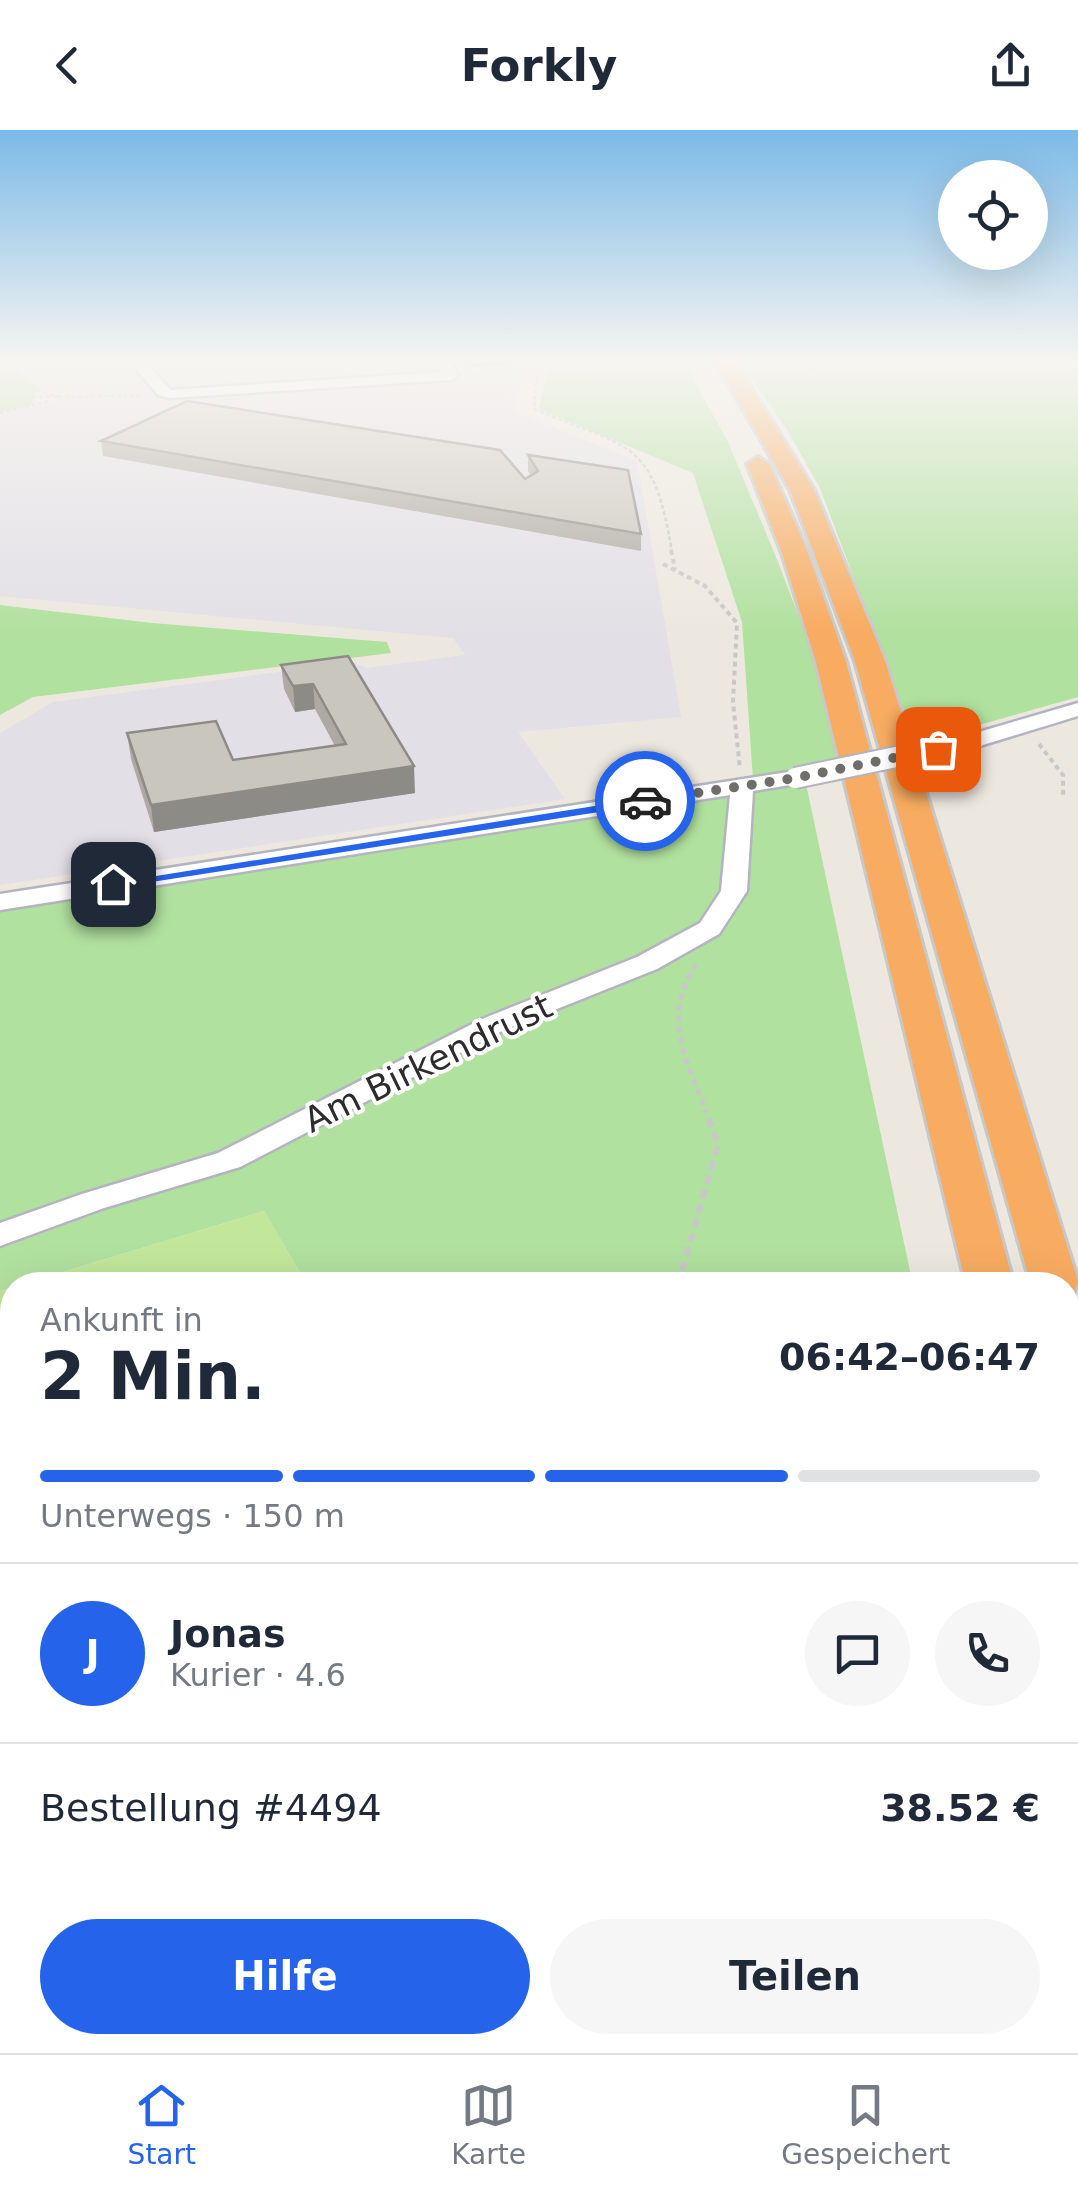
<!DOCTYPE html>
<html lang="de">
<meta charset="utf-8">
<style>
body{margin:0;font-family:"DejaVu Sans",sans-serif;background:#f6f6f7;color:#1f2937;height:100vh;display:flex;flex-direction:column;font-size:38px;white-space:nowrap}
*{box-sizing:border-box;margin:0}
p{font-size:32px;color:#747a83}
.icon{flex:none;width:55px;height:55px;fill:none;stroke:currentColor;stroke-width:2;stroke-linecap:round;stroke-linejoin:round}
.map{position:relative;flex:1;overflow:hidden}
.drawer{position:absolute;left:0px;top:1142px;width:1080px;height:782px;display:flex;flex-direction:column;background:#fff;border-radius:40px 40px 0 0;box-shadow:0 10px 40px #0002}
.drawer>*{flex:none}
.controls{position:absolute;left:938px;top:30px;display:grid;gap:20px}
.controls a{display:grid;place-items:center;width:110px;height:110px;border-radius:50%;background:#fff;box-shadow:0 10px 40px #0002;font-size:50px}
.pin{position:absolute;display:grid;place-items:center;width:85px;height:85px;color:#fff;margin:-42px;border-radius:20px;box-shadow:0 5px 15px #0006}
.courier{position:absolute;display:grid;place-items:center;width:100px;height:100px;margin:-50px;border:8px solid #2563eb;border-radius:50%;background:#fff;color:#222;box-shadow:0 2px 12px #0007}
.overview em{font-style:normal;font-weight:700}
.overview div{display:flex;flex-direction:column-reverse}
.overview{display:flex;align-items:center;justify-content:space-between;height:170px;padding:0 40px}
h1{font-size:65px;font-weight:700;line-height:75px}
.bar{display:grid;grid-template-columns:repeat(4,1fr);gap:15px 10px;align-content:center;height:120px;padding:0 40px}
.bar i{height:12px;border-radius:8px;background:#e0e1e3}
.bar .on{background:#2563eb}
.bar p{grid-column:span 4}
.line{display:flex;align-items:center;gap:25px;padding:0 40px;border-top:2px solid #e0e1e3}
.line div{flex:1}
.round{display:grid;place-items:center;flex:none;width:105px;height:105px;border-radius:52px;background:#f6f6f7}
.cta{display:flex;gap:20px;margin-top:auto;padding:20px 40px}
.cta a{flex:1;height:115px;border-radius:60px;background:#2563eb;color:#fff;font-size:40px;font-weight:700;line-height:115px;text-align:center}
.cta a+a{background:#f6f6f7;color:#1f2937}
header{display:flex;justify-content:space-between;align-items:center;height:130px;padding:0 40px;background:#fff;font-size:45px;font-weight:700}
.tabs{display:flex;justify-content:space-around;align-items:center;height:140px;border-top:2px solid #e0e1e3;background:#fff;font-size:28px;color:#747a83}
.tabs a{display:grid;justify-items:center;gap:5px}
.tabs .on{color:#2563eb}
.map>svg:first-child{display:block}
</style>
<header><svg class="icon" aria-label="back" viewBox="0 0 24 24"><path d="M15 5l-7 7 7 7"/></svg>Forkly<svg class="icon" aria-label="share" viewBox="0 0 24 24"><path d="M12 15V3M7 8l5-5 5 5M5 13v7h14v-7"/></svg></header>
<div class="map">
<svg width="1078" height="1923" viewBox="0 0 1078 1923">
<rect width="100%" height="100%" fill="#ede8df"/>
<path fill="#e2dfe6" d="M6,233H635L523,240L513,281L637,331L681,587L518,602L565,669L0,755V603L53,572L353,532L367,538L465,525L453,508L0,466V285L70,266L38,257Z"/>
<g fill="#b1e19f">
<path d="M0,233H6L38,257L31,275L0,282Z"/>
<path d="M740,233L793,237L816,250L793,233H1078V567L916,613L820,358L786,298Z"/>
<path d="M685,234L728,312L778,432L817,534L839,634L753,649L742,492L693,343L539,279L547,242Z"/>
<path d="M0,475L152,493L387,512L391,523L33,567L0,585Z"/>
<path d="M806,654L913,1155H307L264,1081L0,1161V778L734,662L727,761L704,797L588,858L595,862L663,835L713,801L740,762L742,716L753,661Z"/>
<path d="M0,1424L12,1463V1912H1068V1796L1078,1840V1923H0Z"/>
</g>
<g fill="#c2e79b">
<path d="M264,1081L307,1155H20Z"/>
<path d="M12,1157V1463L0,1424V1161Z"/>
</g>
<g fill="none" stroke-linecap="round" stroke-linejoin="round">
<defs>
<g id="minor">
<path d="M131,233H145L171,260L442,242L437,233H451L458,246L451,250L170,268L158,265Z"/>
<path d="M1078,573V586L973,618L962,611L965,606Z"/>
<path d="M795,641L807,648L803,653L753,661L747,761L719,804L657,839L502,901L240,1037L104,1078L0,1116V1093L82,1064L218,1023L482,889L637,827L700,793L721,761L730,665L0,780V764Z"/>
</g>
<g id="highway">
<path d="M716,233H736L814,360L885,531L1078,1151L1072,1167L1068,1168V1155H1031L855,531L790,360Z"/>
<path d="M758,327L769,334L808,423L846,532L1014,1155H966L816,532L782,423L747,334Z"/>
<path d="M1068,1177L1078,1180V1247L1068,1244Z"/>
<path d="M1068,1426L1078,1430V1515L1068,1511Z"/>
</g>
</defs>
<use href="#minor" stroke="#b3b4bf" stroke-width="5"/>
<use href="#highway" stroke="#c8c8c8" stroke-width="6"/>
<g stroke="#c8c8c8" stroke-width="2.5" stroke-dasharray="4 2.5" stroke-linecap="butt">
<path d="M0,234L34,259L59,267"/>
<path d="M537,240L534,279C631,320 653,308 672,422"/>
<path d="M469,244L650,233"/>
<path d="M0,267L142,266"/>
<path d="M0,283L49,271"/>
</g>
<g stroke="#c8c8c8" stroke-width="4" stroke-dasharray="5 4" stroke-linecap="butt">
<path d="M671,420L675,439"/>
<path d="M663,434L705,456L737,493L733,572L740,639"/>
<path d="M1039,614L1063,645V666"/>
</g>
<path stroke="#c8c8c8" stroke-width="5" stroke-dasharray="6 5" stroke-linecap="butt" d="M696,834C661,889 686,927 706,982"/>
<path stroke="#c8c8c8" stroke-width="6" stroke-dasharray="9 6" stroke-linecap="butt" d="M678,1155L718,1014L705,980"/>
<path stroke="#c8c8c8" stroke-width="8" stroke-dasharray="11 8" stroke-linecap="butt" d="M790,1923L792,1912"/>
<use href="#minor" fill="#fff" fill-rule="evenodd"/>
<use href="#highway" fill="#f7ac61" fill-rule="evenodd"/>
<defs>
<path id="minor-bridge" d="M795,648L973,611"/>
</defs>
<use href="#minor-bridge" stroke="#b3b4bf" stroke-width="24" stroke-linecap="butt"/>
<use href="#minor-bridge" stroke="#fff" stroke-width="20"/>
</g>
<g fill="#adaaa3">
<path d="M101,311L525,349L531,345L528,341V325L641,404V421L103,326Z"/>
<path d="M348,526L415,663L154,702L131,629L127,603L233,630L335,616L315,579L295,582L284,559L281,535Z"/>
</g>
<g fill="#8d8b85">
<path d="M470,233H537L470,237Z"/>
<path d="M313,554L315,579L295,582L293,556Z"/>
<path d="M414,636L415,663L154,702L151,675Z"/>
<path d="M4,1445L12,1472L0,1476V1447Z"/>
<path d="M12,1519V1549L0,1553V1523Z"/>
</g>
<g fill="#c9c6be" stroke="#8d8b85" stroke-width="2.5">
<path d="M187,271L500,320L525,349L538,341L528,325L628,340L641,404L101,311Z"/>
<path d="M348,526L414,636L151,675L127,603L216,591L233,630L346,614L313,554L293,556L281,535Z"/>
<path d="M0,1431L4,1445L0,1447Z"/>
<path d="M0,1473L12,1511V1519L0,1523Z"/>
</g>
<linearGradient id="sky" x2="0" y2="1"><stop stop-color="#7bbae8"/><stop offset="0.46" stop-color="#f7f5f1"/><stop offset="1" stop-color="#f7f5f1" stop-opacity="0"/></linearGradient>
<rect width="1078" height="502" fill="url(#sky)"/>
<path fill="#2563eb" d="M645,668L652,671L650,674L113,758L106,754Z"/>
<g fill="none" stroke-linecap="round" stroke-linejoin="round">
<path stroke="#706e6b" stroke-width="10" stroke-dasharray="0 18" d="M645,671L795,648L938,619"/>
</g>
<g text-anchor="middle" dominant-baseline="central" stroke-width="8" stroke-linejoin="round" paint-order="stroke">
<g font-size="35" fill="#2c2c2c" stroke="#fff">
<text transform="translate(428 933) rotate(-26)">Am Birkendrust</text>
</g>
</g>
</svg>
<div class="controls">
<a><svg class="icon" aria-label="locate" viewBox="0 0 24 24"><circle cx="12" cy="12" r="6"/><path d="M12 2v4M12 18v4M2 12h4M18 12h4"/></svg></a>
</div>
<div class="pin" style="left:938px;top:619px;background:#ea580c"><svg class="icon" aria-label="bag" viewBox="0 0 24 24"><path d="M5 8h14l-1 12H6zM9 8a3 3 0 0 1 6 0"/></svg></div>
<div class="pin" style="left:113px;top:754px;background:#1f2937"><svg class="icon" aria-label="home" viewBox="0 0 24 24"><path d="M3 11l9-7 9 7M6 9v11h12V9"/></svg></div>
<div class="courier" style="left:645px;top:671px"><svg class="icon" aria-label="car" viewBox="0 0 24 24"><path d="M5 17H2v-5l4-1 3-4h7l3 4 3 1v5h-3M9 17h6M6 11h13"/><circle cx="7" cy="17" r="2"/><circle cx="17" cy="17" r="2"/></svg></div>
<section class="drawer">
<div class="overview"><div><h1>2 Min.</h1><p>Ankunft in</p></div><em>06:42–06:47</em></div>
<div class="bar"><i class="on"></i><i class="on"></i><i class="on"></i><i></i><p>Unterwegs · 150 m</p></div>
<div class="line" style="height:180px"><b class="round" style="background:#2563eb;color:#fff">J</b><div><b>Jonas</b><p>Kurier · 4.6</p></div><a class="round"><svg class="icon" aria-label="chat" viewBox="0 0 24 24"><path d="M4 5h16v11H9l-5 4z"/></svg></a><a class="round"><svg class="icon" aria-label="phone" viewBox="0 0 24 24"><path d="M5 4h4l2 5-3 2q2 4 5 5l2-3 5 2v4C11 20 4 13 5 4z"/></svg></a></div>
<div class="line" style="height:130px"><div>Bestellung #4494</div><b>38.52 €</b></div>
<div class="cta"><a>Hilfe</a><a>Teilen</a></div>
</section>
</div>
<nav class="tabs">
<a class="on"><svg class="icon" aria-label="home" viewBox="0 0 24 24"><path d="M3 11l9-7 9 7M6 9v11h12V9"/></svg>Start</a>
<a><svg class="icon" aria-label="map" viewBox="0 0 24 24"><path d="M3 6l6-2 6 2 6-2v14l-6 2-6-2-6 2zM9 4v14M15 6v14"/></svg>Karte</a>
<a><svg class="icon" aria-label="saved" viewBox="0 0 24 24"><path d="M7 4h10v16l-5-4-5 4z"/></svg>Gespeichert</a>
</nav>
